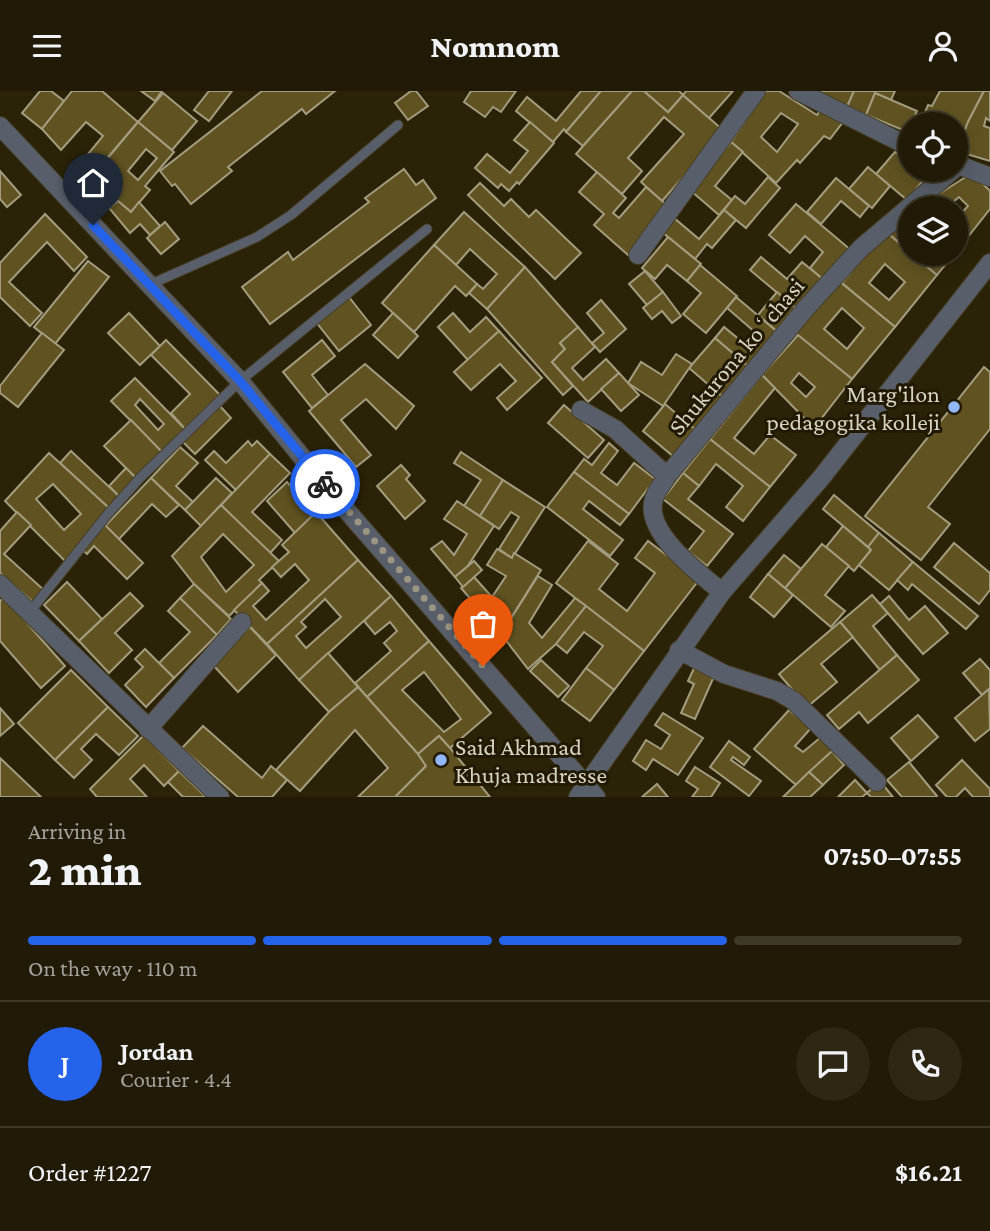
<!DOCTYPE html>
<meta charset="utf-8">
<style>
body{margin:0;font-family:"Crimson Pro",serif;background:#2d2714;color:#f1f3f6;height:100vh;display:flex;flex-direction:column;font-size:26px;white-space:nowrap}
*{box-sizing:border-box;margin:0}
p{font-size:23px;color:#a2a19b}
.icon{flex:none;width:38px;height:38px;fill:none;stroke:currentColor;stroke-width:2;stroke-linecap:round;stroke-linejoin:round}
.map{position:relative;height:706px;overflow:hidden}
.drawer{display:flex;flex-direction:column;background:#201a06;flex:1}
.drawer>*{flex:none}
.controls{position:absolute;left:898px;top:21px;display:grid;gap:14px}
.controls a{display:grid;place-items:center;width:70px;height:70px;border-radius:50%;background:#201a06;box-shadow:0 4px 18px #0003,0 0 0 2px #3d3828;font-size:35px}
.pin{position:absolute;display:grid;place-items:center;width:60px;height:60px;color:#fff;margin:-72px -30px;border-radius:50% 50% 50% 0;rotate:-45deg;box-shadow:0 0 7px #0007}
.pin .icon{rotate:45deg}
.courier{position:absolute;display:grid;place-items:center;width:70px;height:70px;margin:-35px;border:5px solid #2563eb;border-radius:50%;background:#fff;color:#222;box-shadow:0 2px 9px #0007}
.head em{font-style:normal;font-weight:800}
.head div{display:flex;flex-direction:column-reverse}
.head{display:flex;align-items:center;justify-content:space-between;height:119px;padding:0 28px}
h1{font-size:46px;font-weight:800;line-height:52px}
.bar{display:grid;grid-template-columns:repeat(4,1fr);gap:10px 7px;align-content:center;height:84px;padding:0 28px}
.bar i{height:9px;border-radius:5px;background:#3d3828}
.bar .selected{background:#2563eb}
.bar p{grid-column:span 4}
.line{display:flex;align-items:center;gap:18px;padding:0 28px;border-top:2px solid #3d3828}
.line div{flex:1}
.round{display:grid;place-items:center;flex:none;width:74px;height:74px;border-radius:37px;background:#2d2714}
header{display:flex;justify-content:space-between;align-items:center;height:91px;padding:0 28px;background:#201a06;font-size:32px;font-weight:800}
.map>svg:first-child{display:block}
</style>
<header><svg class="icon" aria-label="menu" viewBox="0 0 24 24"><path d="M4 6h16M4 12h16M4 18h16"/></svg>Nomnom<svg class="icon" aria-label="person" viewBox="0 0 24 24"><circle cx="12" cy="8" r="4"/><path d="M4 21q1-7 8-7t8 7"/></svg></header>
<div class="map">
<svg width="990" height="706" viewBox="0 0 990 706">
<rect width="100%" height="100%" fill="#2b2308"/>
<g fill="#615321" stroke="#a49c7e" stroke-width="2" fill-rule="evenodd">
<path d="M40,0H51L64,10L42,38L22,22Z"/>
<path d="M72,0H102L138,31L92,85L79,74L103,45L86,31L61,59L42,38Z"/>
<path d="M141,0H162L155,10Z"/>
<path d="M209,0H232L209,30L194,19Z"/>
<path d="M262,0H335L306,23L302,18L228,76L232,80L191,113L175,93L172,95L160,80Z"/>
<path d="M411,0H416L428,15L408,29L395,12Z"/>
<path d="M471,0H516L501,21L493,16L485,26L464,11Z"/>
<path d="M581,0H601L566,41L564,38L553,51L516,20L527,6L556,30Z"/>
<path d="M601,0H632L583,55L566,41Z"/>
<path d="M632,0H644L668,21L683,4L724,40L662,110L641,91L684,43L664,26L628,67L642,80L622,103L576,63Z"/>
<path d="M644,0H679L683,4L668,21Z"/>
<path d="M686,0H733L709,27L683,4Z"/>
<path d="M766,0H779L817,24L821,18L843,31L830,48L824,45L800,72L797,69L776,92L731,51ZM781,22L798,33L777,61L761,46Z"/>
<path d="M815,0H854L847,16Z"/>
<path d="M854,0H895L891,9L875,2L866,24L847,16Z"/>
<path d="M940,0H984L968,31L957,60L956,33H920L928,14L932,15Z"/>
<path d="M984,0H990V30L986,27L984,35L990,37V70L957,60L968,31Z"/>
<path d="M163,2L197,30L172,59L138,31Z"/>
<path d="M875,2L917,20L908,41L866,24Z"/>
<path d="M138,31L174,61L145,95L150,99L131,121L91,87ZM146,58L157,67L138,89L128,80Z"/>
<path d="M530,31L554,52L519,93L517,91L509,100L501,93L498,97L475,77L487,63L510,82L528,60L514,49Z"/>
<path d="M731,51L743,61L715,95L732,109L719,124L691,100Z"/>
<path d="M895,61L910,73V79H916L926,86L907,109L876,83Z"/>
<path d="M868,76L890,95L872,117L849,98Z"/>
<path d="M404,78L416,94L423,89L436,107L270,233L242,196L288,161L293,169L369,111L365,107Z"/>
<path d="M0,80L21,104L7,116L0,108Z"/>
<path d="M597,81L626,107L613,122L619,127L646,96L670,117L628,164L594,134L604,123L579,101Z"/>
<path d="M972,82L990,100V118L956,161V128L968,115L959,106L946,117H917Z"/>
<path d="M768,86L780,97L746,137L724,119L735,105L745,113Z"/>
<path d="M836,87L869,115L860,126L841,110L821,133L807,121Z"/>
<path d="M480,92L504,115L511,108L529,126L536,119L581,162L555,188L468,104Z"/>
<path d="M118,110L131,121L139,111L160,135L150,144L140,133L130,142L109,117Z"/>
<path d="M796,113L851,159L825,190L810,177L823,161L805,145L790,162L769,144Z"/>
<path d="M724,119L736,129L712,157L707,153L695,168L662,141L674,127L699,148Z"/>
<path d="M464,121L525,176L487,218L469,202L477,193L483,198L497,183L470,158L456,174L434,154Z"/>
<path d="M910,122V161L889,143Z"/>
<path d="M45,123L87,166L74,180L47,151L9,191L42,222L30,235L0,206V172Z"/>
<path d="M165,131L179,148L161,163L147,147Z"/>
<path d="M885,140L937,184L895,236L842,192ZM885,173L905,191L889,209L869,192Z"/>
<path d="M668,146L701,173L687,190L667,174L655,188L642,177Z"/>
<path d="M434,154L477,193L466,205L455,195L414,241L382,212Z"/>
<path d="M912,163H954L937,184Z"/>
<path d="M761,166L787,188L802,171L825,190L799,220L750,179Z"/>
<path d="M88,170L109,186L55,253L34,236Z"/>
<path d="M700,174L737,205L706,242L683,223L701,202L687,190Z"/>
<path d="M525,176L578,236L560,252L565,258L552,271L573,295L563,304L487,218Z"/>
<path d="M645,180L663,201L647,214L629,193Z"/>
<path d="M839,190L895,236L852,288L795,243ZM842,217L864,237L847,258L824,238Z"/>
<path d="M663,201L681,225L672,232L662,220L652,228L643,217Z"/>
<path d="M777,201L799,220L780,243L758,224Z"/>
<path d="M349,206L371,234L339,260L316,231Z"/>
<path d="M736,206L780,243L750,277L715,247L724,236L746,254L756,242L727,217Z"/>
<path d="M601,209L626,238L600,261L592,252L604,242L587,222Z"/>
<path d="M129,222L160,255L140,274L108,242Z"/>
<path d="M393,222L418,245L398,267L373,244Z"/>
<path d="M453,222L470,241L486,226L499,240L468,269L438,236Z"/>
<path d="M578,236L595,256L572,277L583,289L606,268L619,282L588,311L552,271L565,258L560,252Z"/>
<path d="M499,240L542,287L507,319L497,307L516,290L500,273L471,299L454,281Z"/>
<path d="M42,242L64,259L18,316L0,302V295Z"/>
<path d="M798,244L852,288L814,337L762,284ZM799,282L815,296L806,306L791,292Z"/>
<path d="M715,247L750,277L725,308L689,277Z"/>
<path d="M166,249L220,304L185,338L171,322L190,303L151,264Z"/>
<path d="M322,249L335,265L312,284L328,304L312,317L283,281Z"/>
<path d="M676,263L692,273L663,315L628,292L641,271L662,284Z"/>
<path d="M365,273L414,315L396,338L366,308L341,329L371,364L356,376L309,320Z"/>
<path d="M984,276L990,281V338L928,416L950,433L921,469L865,425Z"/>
<path d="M619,282L639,304L621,320L601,298Z"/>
<path d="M762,284L775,297L734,347L754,363L770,344L796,364L770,396L710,348Z"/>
<path d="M135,287L185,338L162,361L111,310ZM140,308L164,333L158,339L135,314Z"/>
<path d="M710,295L725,308L697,340L682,327Z"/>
<path d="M665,313L697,340L674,366L643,340Z"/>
<path d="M219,314L231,327L195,363L182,350Z"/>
<path d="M564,314L604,349L588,367L548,332Z"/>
<path d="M131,329L163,362L137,388L104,355Z"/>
<path d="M710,348L770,396L743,430L726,416L743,395L716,373L699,395L683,382Z"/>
<path d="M248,350L252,355L257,350L270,363L236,399L205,369L214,360L226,372Z"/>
<path d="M609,352L618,360L601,382L617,394L634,372L655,388L629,423L574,381L584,368L592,374Z"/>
<path d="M180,356L198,372L176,395L193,411L185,419L151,387Z"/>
<path d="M71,360L121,407L110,418L60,372Z"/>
<path d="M461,361L503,389L480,425L464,415L481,389L454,372Z"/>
<path d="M49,362L110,418L65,470L5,410ZM53,393L81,423L64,439L36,408Z"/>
<path d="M270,363L290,382L252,421L282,449L270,462L221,414Z"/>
<path d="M401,374L410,384L406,388L425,410L405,428L377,395Z"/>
<path d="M126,377L137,388L121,407L109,395Z"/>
<path d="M574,381L629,423L620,434L589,410L583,418L623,449L610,465L547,416Z"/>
<path d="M683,382L699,395L688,408L733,443L707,475L688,460L704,440L663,408Z"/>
<path d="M151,387L179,414L166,426L152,413L119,448L105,435Z"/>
<path d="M216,387L232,402L201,435L185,419Z"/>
<path d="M503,389L545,416L512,467L499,458L519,426L511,421L499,438L480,425Z"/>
<path d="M287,391L315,423L295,442L267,410Z"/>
<path d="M834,404L879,442L868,456L823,418Z"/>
<path d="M457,410L494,435L467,476L455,486L431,458L442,450L454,464L467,443L444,428Z"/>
<path d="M221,414L279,470L259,489L262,492L229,525L194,493L172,465ZM223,443L254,474L226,501L201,466Z"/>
<path d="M17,421L31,434L4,463L45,500L34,512L0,482V440Z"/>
<path d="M316,421L358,469L267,553L234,519L262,492L269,500L253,515L266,529L309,489L295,473L281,486L272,476L289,461L282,454Z"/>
<path d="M105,434L143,472L127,488L94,455L87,463L82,458Z"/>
<path d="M843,435L871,459L854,480L826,456Z"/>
<path d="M879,442L913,471L889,499L859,474L871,459L868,456Z"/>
<path d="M588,450L618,473L599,498L627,520L655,482L635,467L648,450L699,489L644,560L556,492Z"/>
<path d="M954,452L990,482V499L979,513L934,476Z"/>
<path d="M822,453L849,475L825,504L845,520L831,536L785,497Z"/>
<path d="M497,458L512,467L514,462L541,479L501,543L461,497L474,486L492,506L506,485L487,474Z"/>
<path d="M784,464L801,478L785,497L768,483Z"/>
<path d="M358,469L391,505L299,589L267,553ZM325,508L341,526L306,557L296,545L306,536L301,531Z"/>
<path d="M474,470L482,479L463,496L455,486Z"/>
<path d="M913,471L978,525L966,538L912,493L908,499L897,489Z"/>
<path d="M768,483L793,504L774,526L750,506Z"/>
<path d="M538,485L552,494L529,532L542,547L575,507L586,515L556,553L528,578L501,543Z"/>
<path d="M67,491L102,528L79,550L44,514Z"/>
<path d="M194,493L231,528L217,544L180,507Z"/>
<path d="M130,502L143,515L115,542L132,559L109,582L79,550Z"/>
<path d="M872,504L888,522L873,535L897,564L880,579L840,531Z"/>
<path d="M391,505L429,550L367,606L355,592L391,560L384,552L397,540L390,531L375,543L364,530Z"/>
<path d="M889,505L909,529L925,515L948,542L923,563L880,513Z"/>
<path d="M4,506L65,575L41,597L0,550V510Z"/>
<path d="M180,507L217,544L174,587L159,572L190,541L168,520Z"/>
<path d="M586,515L644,560L614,599L586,577L603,555L584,541L567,562L556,553Z"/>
<path d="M840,531L853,546L821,573L837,591L807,616L779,583Z"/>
<path d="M250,536L276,564L238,601L212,573Z"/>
<path d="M429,550L491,622L450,657L439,645L418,663L367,606ZM424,581L461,628L444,641L402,599Z"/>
<path d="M145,558L174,587L146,616L125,594L143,576L135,568Z"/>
<path d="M328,562L358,596L329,621L299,589Z"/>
<path d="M897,564L919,589L868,632L859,621L839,638L827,624Z"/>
<path d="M980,568L990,579V597L982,604L963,582Z"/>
<path d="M541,569L569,595L558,606L530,580Z"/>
<path d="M696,573L716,581L695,628L681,622L694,593L688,590Z"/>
<path d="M586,577L614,599L590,630L562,609Z"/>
<path d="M71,579L108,616L55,669L18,632Z"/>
<path d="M358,596L418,663L426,675L395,706H358L388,677L355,639L300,700L276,679L329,621Z"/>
<path d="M989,598L990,638L975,650L955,627Z"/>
<path d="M108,616L138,645L119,664L96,643L81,658L92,669L74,687L55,669Z"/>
<path d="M0,617L14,633L0,645Z"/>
<path d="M789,619L811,637L795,655L803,661L821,646L834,659L796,694L754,658Z"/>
<path d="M663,622L703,647L678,684L653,668L646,679L633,670L646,649L661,658L670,644L655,634Z"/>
<path d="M918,624L938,646L911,670L891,647Z"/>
<path d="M203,635L262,687L271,675L287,689L272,706H238L182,657Z"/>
<path d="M144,644L179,680L164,695L144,674L130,688L147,706H97L90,698Z"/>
<path d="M439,645L450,657L490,706H395L426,675L418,663Z"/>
<path d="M729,650L750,666L744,674L733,666L731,669L761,690L749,705L710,676Z"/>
<path d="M832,660L844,674L823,694L809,681Z"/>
<path d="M0,667L41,706H0Z"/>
<path d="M962,669L990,698V706H973L965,697L956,706H947L936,694Z"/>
<path d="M909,671L937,705L936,706H902L887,689Z"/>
<path d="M695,676L720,692L711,706H692L698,698L686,690Z"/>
<path d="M179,680L206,706H183L168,691Z"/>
<path d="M809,681L823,694L810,706H783Z"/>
<path d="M855,689L867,702L862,706H838Z"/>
<path d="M880,690L893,706H871L867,702Z"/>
<path d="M657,693L668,706H642Z"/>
</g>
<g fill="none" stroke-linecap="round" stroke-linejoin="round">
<defs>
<g id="lane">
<path d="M149,194L257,146L291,124L398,34"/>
<path d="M29,522L107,424L140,387L240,290L427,138"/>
</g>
<g id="street">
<path d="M798,0L910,56"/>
<path d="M0,35L240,290L328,398L596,706"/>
<path d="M956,73L990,86"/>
<path d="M638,164L756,0"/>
<path d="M581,319L615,338L667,385"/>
<path d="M0,493L220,706"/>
<path d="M722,501C700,483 643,441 654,408C656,400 663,392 667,385L806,217L861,157L953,79"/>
<path d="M679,559L724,583L777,600L794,610L877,691"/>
<path d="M148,638L242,531"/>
<path d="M578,706L722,501L821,387L990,172"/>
</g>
</defs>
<use href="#lane" stroke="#473f26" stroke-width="11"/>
<use href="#street" stroke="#473f26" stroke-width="20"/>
<use href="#lane" stroke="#595f6a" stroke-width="9"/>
<use href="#street" stroke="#595f6a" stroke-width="18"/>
</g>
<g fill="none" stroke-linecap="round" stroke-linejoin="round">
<path stroke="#9b9582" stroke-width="7" stroke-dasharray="0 12.6" d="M325,393L483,575"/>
<path stroke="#2563eb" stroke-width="9" d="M93,134L240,290L325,393"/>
</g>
<g fill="#92b7fd" stroke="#211a01" stroke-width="2.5">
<circle cx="954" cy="316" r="7"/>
<circle cx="441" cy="669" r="7"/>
</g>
<g text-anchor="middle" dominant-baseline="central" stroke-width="6" stroke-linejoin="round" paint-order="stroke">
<g font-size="24" fill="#d7d3c3" stroke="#211a01">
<text transform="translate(736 265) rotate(-50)">Shukurona koʻchasi</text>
</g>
<g font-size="24" fill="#d7d3c3" stroke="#211a01" text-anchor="end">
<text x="940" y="302">Marg'ilon<tspan x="940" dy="28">pedagogika kolleji</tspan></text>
<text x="455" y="655" text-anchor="start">Said Akhmad<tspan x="455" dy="28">Khuja madresse</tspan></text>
</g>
</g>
</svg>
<div class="controls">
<a><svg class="icon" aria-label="locate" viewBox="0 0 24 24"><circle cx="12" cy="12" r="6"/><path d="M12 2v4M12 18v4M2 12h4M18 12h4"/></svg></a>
<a><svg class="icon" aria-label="layers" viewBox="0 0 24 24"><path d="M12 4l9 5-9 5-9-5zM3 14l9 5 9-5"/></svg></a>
</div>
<div class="pin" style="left:483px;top:575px;background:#ea580c"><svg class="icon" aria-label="bag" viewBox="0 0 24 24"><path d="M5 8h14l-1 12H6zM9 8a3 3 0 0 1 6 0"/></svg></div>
<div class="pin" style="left:93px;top:134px;background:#1f2937"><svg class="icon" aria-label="home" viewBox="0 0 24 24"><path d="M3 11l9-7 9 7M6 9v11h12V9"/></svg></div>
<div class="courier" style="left:325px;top:393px"><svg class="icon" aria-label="bike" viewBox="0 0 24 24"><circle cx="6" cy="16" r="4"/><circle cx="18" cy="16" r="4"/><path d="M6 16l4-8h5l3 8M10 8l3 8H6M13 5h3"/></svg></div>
</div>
<section class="drawer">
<div class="head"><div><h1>2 min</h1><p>Arriving in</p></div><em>07:50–07:55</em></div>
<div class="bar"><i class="selected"></i><i class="selected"></i><i class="selected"></i><i></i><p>On the way · 110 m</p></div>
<div class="line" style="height:126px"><b class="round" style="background:#2563eb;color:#fff">J</b><div><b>Jordan</b><p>Courier · 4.4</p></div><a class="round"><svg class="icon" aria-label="chat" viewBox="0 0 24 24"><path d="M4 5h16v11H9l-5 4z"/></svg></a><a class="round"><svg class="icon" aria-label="phone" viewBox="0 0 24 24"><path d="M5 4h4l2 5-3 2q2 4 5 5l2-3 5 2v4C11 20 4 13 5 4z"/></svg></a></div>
<div class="line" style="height:91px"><div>Order #1227</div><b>$16.21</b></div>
</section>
